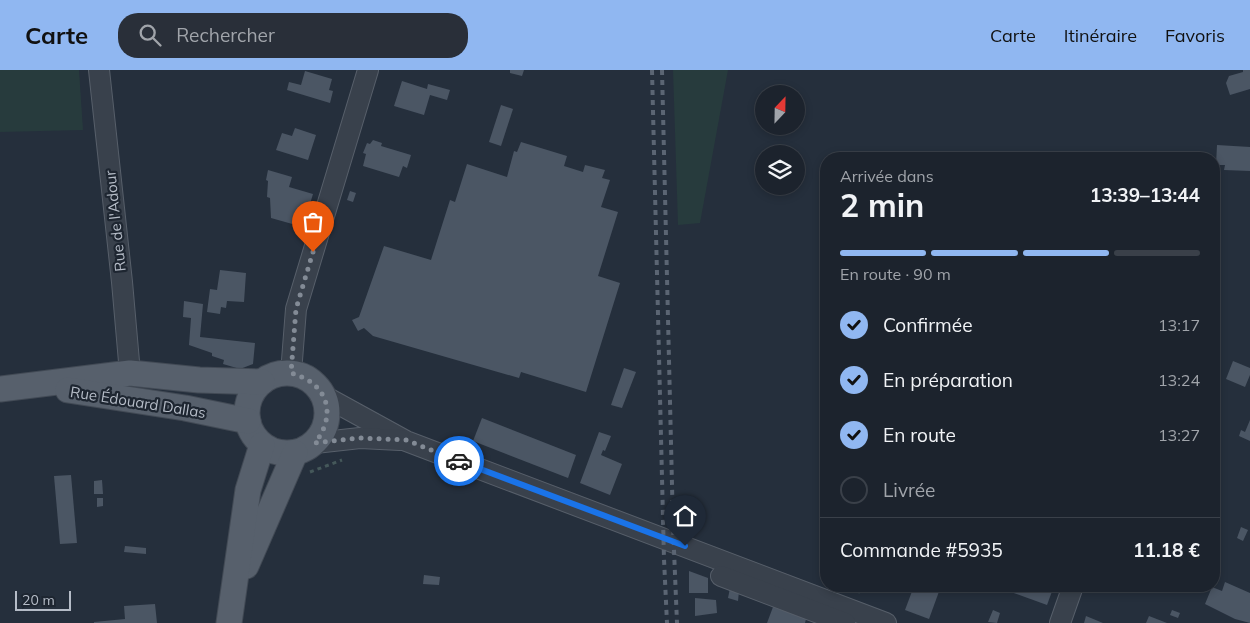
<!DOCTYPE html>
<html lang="fr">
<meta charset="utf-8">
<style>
body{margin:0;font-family:Mulish,sans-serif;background:#292f39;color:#f1f3f6;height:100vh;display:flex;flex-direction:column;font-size:19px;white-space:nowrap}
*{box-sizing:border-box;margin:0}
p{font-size:16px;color:#a0a4aa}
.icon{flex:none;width:28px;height:28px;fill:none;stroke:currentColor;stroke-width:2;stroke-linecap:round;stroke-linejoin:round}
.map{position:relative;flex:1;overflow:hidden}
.details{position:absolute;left:820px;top:82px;width:400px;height:440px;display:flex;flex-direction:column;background:#1c232d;border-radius:20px;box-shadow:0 2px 8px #0003,0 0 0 1px #3a4049}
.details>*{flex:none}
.needle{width:32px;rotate:22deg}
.fabs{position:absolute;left:755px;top:15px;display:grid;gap:10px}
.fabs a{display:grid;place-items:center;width:50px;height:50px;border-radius:50%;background:#1c232d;box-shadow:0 2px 8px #0003,0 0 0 1px #3a4049;font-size:25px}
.scale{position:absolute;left:15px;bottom:12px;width:56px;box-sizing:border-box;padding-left:5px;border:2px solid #b5bcc7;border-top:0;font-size:14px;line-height:18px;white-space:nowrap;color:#b5bcc7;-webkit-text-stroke:4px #1e2631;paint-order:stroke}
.pin{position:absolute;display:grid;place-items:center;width:42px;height:42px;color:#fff;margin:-51px -21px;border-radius:50% 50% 50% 0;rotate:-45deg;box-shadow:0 0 5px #0007}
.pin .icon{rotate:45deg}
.courier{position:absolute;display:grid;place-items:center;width:50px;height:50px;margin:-25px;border:4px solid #1a73e8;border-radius:50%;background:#fff;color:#222;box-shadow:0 1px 6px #0007}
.overview em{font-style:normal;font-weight:700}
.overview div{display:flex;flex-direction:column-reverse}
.overview{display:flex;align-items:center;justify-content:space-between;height:85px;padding:0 20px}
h1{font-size:32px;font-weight:700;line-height:38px}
.bar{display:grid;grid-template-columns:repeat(4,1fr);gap:8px 5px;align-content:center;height:60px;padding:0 20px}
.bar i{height:6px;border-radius:4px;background:#3a4049}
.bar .selected{background:#90b7f1}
.bar p{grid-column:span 4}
.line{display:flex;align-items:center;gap:12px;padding:0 20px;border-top:1px solid #3a4049}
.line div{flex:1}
ol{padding:0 20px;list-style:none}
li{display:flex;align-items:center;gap:15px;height:55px}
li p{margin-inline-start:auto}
li .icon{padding:5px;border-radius:50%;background:#90b7f1;color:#111;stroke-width:4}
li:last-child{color:#a0a4aa}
li i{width:28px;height:28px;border:2px solid #3a4049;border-radius:50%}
header{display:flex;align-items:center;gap:30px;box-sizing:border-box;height:70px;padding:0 25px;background:#90b7f1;color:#111}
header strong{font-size:24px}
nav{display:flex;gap:28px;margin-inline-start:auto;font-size:18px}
.search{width:350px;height:45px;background:#292f39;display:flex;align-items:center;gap:12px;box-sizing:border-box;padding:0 18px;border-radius:20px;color:#a0a4aa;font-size:19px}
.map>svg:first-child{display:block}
</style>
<header>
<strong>Carte</strong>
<div class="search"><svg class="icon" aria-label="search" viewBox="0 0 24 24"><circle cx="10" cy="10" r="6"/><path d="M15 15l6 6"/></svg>Rechercher</div>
<nav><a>Carte</a><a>Itinéraire</a><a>Favoris</a></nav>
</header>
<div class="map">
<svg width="1250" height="553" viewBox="0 0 1250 553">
<rect width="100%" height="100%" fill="#252f3c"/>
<g fill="#273b3d">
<path d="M0,0H79L83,60L0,62Z"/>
<path d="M673,0H728L700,153L678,155Z"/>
</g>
<g fill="#4b5664">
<path d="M510,0H524L522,6L510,3Z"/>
<path d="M1243,0H1250V19L1230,25L1226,13L1229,6L1243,2Z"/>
<path d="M305,1L332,9L329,20L333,21L330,33L287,20L289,12L301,15Z"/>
<path d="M402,11L427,19L428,14L450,20L447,30L430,25L424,45L394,36Z"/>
<path d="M501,35L513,39L501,76L489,72Z"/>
<path d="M295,58L316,65L308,90L276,80L282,63L292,66Z"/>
<path d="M373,70L382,73L381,76L411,85L407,98L403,96L399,107L363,96L366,84L363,83L367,73L370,74Z"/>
<path d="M521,72L567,86L564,96L583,102L585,95L605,100L602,108L610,110L601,137L618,142L598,206L620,213L586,322L521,302L519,308L373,266L364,258L358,261L352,250L359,247L384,176L431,190L450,130L455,132L467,94L507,107L514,81L517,82Z"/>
<path d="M1217,75L1250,77V101L1224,100L1225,95H1216Z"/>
<path d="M268,100L292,107L289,117L313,124L303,157L271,148L270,128L267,127L268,111L266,110Z"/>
<path d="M350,121L356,123L353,132L347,130Z"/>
<path d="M220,200L246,203L244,232L227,231L226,238L221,237L220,244L207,242L210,219L217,220Z"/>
<path d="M184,231L203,234L200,267L255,273L253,294L240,299L223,294L224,290L212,286V283L189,275L191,248L183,247Z"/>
<path d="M1233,291L1250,298V305L1245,317L1226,309Z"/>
<path d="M624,298L636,302L622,338L611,335Z"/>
<path d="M482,348L576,385L568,408L473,371Z"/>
<path d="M1250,350V371L1239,366L1241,360L1245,362Z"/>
<path d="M599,362L611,366L605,381L603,380L601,385L622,394L610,425L580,413Z"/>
<path d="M71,405L77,473L60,474L54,406Z"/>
<path d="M102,410L103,424H94V411Z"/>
<path d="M97,428H103V436L97,437Z"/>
<path d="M1241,457L1248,460L1243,471L1237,468Z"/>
<path d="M125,476L146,478V484L124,482Z"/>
<path d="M689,501L708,508V523H689Z"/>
<path d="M424,505L440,507L439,515L423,514Z"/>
<path d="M1225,512L1250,523V553L1235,549L1205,534L1212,517L1222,521Z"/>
<path d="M880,516H893L892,521L890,520L889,523H886L881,521Z"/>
<path d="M914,516H941L929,549L905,540Z"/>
<path d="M1010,516H1054L1047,535L1008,521Z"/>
<path d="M730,518L739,521L738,531L728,528Z"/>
<path d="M695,528L716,530L717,543L695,546Z"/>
<path d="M155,534L157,553H94V552L125,549L124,536Z"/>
<path d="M773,537L806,549L805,553H767Z"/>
<path d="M993,540L1000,543L997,553L988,552Z"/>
<path d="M1172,540L1180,543L1178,548L1170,545Z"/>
<path d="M1086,546L1103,553H1084Z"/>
<path d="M1149,546L1167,553H1146Z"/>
</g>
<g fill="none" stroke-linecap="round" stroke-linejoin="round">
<defs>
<g id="minor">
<path d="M99,0L122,212L130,303"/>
<path d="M291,303L296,239L368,0"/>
<path d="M324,326L406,371L886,553"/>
<path d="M315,373L360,368L400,370"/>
<path d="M721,506L845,553"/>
<path d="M1060,553L1073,516"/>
</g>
<g id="major">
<circle cx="287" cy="343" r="40"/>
<path d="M0,319L130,303L199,310L262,312"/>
<path d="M68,320L185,338L248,351"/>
<path d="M246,496L295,383"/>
<path d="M229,553L248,420L262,375"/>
</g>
</defs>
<use href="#minor" stroke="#575f6a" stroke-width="22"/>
<use href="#major" stroke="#424a55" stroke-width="27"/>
<g stroke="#45585a" stroke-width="3" stroke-dasharray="4 4" stroke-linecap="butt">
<path d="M310,402L342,390"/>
<path d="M858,523L861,516"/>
</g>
<use href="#minor" stroke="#39414c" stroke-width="20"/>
<use href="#major" stroke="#57606c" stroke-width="25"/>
<g stroke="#5b6573" stroke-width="4" stroke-dasharray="5 5" stroke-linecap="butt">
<path d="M652,0L664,489L667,553"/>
<path d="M662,0L673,456L677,553"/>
</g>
</g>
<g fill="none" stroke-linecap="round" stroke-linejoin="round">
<path stroke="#838b96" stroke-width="5" stroke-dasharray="0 9" d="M313,182L296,239L291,303C327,313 338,343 315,373L360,368L406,370L459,391"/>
<path stroke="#1a73e8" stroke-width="6" d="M459,391L685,476"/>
</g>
<g text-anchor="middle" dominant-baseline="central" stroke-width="4.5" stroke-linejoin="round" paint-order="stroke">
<g font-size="15" fill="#b5bcc7" stroke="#1e2631">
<text transform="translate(115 151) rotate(-96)">Rue de l'Adour</text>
<text transform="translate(138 332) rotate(9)">Rue Édouard Dallas</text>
</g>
</g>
</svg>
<div class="fabs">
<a><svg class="needle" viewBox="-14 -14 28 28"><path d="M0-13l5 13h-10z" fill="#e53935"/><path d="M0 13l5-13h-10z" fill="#a0a4aa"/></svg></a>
<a><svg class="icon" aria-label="layers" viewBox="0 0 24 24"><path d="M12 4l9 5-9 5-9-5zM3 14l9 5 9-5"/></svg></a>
</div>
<div class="scale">20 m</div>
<div class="pin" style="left:313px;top:182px;background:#ea580c"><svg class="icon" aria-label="bag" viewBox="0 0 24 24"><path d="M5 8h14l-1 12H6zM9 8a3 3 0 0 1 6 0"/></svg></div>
<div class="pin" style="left:685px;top:476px;background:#1f2937"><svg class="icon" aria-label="home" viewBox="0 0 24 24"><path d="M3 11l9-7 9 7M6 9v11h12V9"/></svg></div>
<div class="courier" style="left:459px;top:391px"><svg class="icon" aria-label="car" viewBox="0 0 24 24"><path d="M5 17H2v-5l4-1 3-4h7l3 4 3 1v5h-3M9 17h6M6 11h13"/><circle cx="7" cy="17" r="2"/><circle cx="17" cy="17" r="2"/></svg></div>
<section class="details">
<div class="overview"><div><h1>2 min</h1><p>Arrivée dans</p></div><em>13:39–13:44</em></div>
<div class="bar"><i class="selected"></i><i class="selected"></i><i class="selected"></i><i></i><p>En route · 90 m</p></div>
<ol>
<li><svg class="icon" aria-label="check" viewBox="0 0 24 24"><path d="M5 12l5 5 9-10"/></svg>Confirmée<p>13:17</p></li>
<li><svg class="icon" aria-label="check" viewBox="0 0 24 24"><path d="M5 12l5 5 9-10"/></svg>En préparation<p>13:24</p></li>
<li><svg class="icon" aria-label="check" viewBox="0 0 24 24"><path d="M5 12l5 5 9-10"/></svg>En route<p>13:27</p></li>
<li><i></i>Livrée</li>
</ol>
<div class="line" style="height:65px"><div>Commande #5935</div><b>11.18 €</b></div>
</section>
</div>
